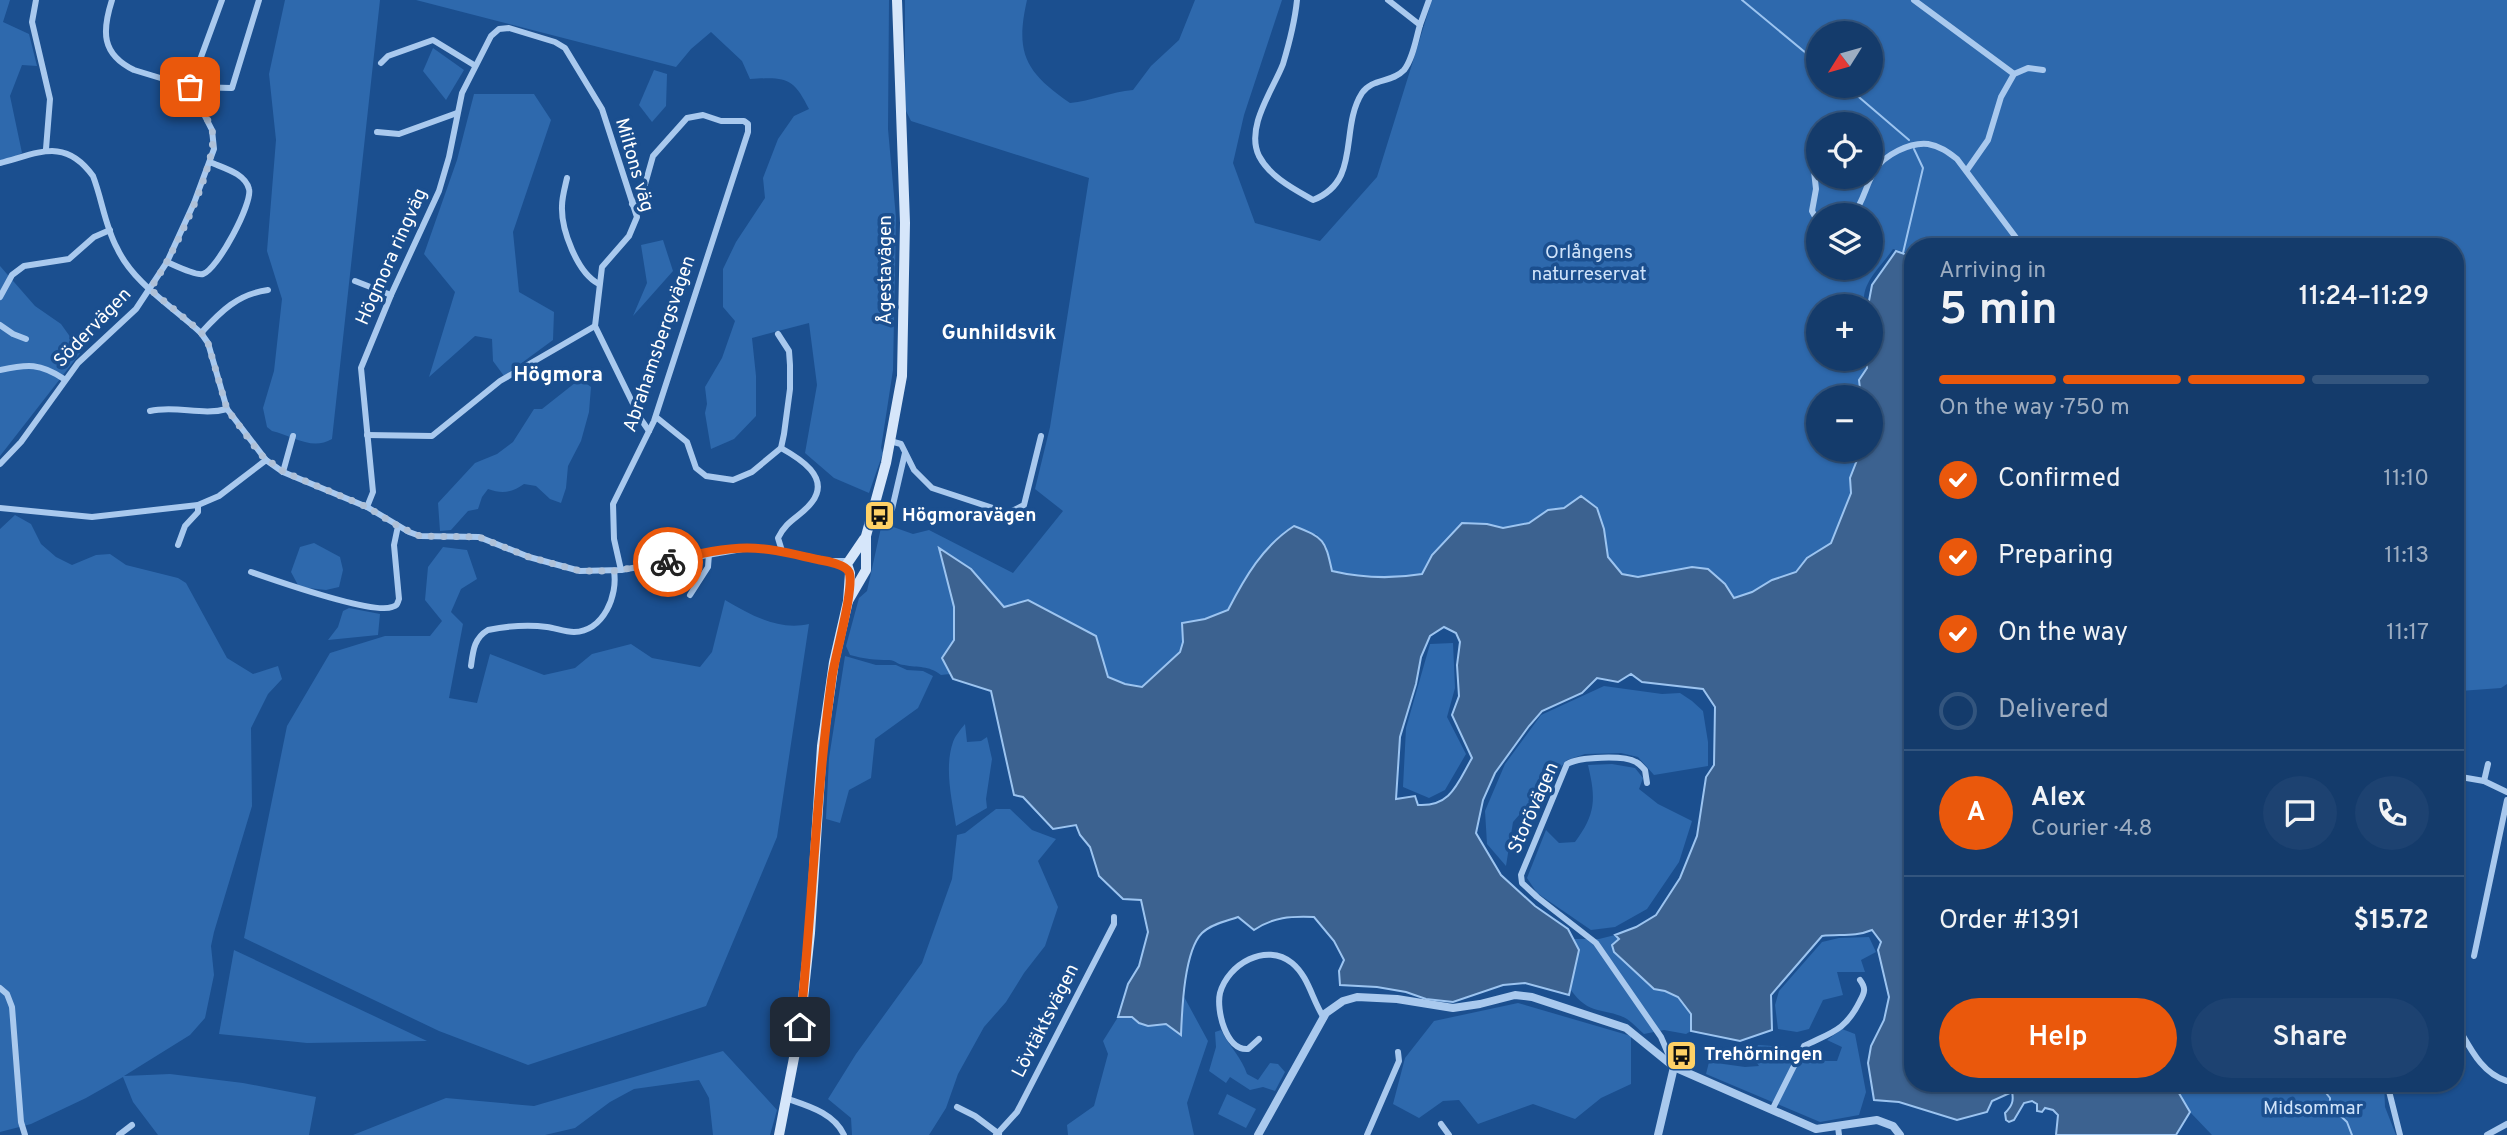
<!DOCTYPE html>
<meta charset="utf-8">
<style>
body{margin:0;font-family:Overpass,sans-serif;background:#1d4271;color:#f1f3f6;height:100vh;display:flex;flex-direction:column;font-size:26px;white-space:nowrap}
*{box-sizing:border-box;margin:0}
p{font-size:23px;color:#9dadc1}
.icon{flex:none;width:38px;height:38px;fill:none;stroke:currentColor;stroke-width:2;stroke-linecap:round;stroke-linejoin:round}
.map{position:relative;flex:1;overflow:hidden}
.sheet{position:absolute;left:1904px;top:238px;width:560px;height:854px;display:flex;flex-direction:column;background:#143b6b;border-radius:28px;box-shadow:0 2px 5px #0004,0 0 0 2px #33557e}
.sheet>*{flex:none}
.needle{width:46px;rotate:233deg}
.fabs{position:absolute;left:1806px;top:21px;display:grid;gap:14px}
.fabs a{display:grid;place-items:center;width:77px;height:77px;border-radius:50%;background:#143b6b;box-shadow:0 2px 5px #0004,0 0 0 2px #33557e;font-size:35px}
.pin{position:absolute;display:grid;place-items:center;width:60px;height:60px;color:#fff;margin:-30px;border-radius:14px;box-shadow:0 4px 10px #0006}
.courier{position:absolute;display:grid;place-items:center;width:70px;height:70px;margin:-35px;border:5px solid #ea580c;border-radius:50%;background:#fff;color:#222;box-shadow:0 2px 9px #0007}
.summary em{font-style:normal;font-weight:600}
.summary div{display:flex;flex-direction:column-reverse}
.summary{display:flex;align-items:center;justify-content:space-between;height:119px;padding:0 35px}
h1{font-size:46px;font-weight:600;line-height:52px}
.bar{display:grid;grid-template-columns:repeat(4,1fr);gap:10px 7px;align-content:center;height:84px;padding:0 35px}
.bar i{height:9px;border-radius:5px;background:#33557e}
.bar .selected{background:#ea580c}
.bar p{grid-column:span 4}
.line{display:flex;align-items:center;gap:18px;padding:0 35px;border-top:2px solid #33557e}
.line div{flex:1}
.round{display:grid;place-items:center;flex:none;width:74px;height:74px;border-radius:37px;background:#1d4271}
ol{padding:0 35px;list-style:none}
li{display:flex;align-items:center;gap:21px;height:77px}
li p{margin-inline-start:auto}
li .icon{padding:7px;border-radius:50%;background:#ea580c;color:#fff;stroke-width:4}
li:last-child{color:#9dadc1}
li i{width:38px;height:38px;border:4px solid #33557e;border-radius:50%}
.cta{display:flex;gap:14px;margin-top:auto;padding:14px 35px}
.cta a{flex:1;height:80px;border-radius:42px;background:#ea580c;color:#fff;font-size:28px;font-weight:600;line-height:80px;text-align:center}
.cta a+a{background:#1d4271;color:#f1f3f6}
.map>svg:first-child{display:block}
</style>
<div class="map">
<svg width="2507" height="1135" viewBox="0 0 2507 1135">
<rect width="100%" height="100%" fill="#1b4f8f"/>
<g fill="#2e69ad" fill-rule="evenodd">
<path d="M0,0H10L3,22L29,34L37,66L22,65L10,96L22,153L0,164Z"/>
<path d="M285,0H380L332,439C312,451 293,436 272,431L267,427L263,408L274,371L282,299L267,251L276,140L269,74Z"/>
<path d="M416,0H889L888,129L896,218L893,370L881,448L883,453L869,493L834,478L805,453L817,385L809,323L752,338L756,376V416L734,439L711,449L705,413L707,404L705,387L722,358L735,321L723,307V269L736,242L765,198L763,178L778,139L794,116L809,109C793,77 786,77 750,79L742,61L711,32L691,49L676,67Z"/>
<path d="M905,0H1027C1015,53 1025,72 1070,103C1091,101 1111,92 1133,90L1151,66L1179,40L1195,0H1282L1244,115L1233,163L1255,223L1320,241L1377,177L1432,0H2507V684L2501,688L2460,691L2455,711V247H1913V255L1893,249C1882,266 1859,284 1865,306H1818V359H1866L1867,368L1861,397H1818V450H1858L1857,460L1850,478L1851,493L1831,543L1792,576L1772,580L1747,594L1739,601L1665,574L1649,575L1647,579L1622,574L1569,509L1540,515L1529,523L1503,528L1490,525L1425,575L1364,577L1355,580L1332,571L1326,546L1316,534L1261,556L1253,567L1237,604L1183,642C1178,661 1158,677 1143,689L1109,679C1101,666 1101,651 1096,636L1056,617L1041,606L1003,607L971,569L939,550L954,607V640L942,658L950,674L941,675C928,665 919,668 904,665C898,665 895,660 889,660C875,660 864,659 850,655L846,646L859,598L867,591L882,523L913,534L929,530L1013,573L1063,511L1035,489L1050,427L1089,178L911,121L905,109ZM1818,33H1871V86H1818ZM1818,124H1871V177H1818ZM1818,215H1871V268H1818Z"/>
<path d="M433,48L464,70L446,100L423,71Z"/>
<path d="M654,70L667,74L666,106L652,122L639,105Z"/>
<path d="M474,94H534L551,120L513,232L519,292L554,312L553,340L504,376L493,361L492,339L475,336L429,377L455,292L424,254L457,160Z"/>
<path d="M663,240L673,271L633,316L647,283L641,245Z"/>
<path d="M0,266L35,306L61,324L81,352L0,456Z"/>
<path d="M580,379L591,387L589,412L581,441L568,466L566,488L561,503L550,499L536,486L524,484C511,493 502,494 488,489L482,497L478,509L468,511L451,530L440,531L438,503L475,463L497,454L513,442L534,409H542Z"/>
<path d="M15,515L31,524L41,544L56,557L72,565L96,555L110,554L126,565L178,578L186,583L227,658L253,674L278,666L282,679L268,694L251,728L252,806L214,932L211,946L214,975L205,1018L190,1035L124,1076L170,1074L243,1083L316,1097L309,1135H158L133,1102L123,1077L86,1098L31,1124L0,1132V529Z"/>
<path d="M314,543L340,557L343,570L339,587L326,590L299,587L291,572L300,547Z"/>
<path d="M443,547L467,550L477,579L461,589L451,612L463,624L449,698L477,703L490,654L544,675L575,668L592,654L631,644L652,658L700,667L712,652L725,600C751,615 778,631 809,624L777,837L706,1006L528,1065L439,1031L244,938L287,726L330,653L385,636H430L442,621L425,600L428,567Z"/>
<path d="M349,608L380,614L378,635L328,640L338,627L343,611Z"/>
<path d="M1453,643L1455,688L1447,717L1466,754L1445,790L1429,798L1403,787L1406,728L1430,644Z"/>
<path d="M845,656L876,665H896L907,670L923,671L933,676L918,708L875,739L871,778L849,790L840,823L826,819L829,758Z"/>
<path d="M1604,686L1662,694L1680,693L1692,701L1703,711L1708,742V766L1654,775L1638,757L1621,753L1585,754L1567,760L1513,822L1506,866L1487,844L1485,811L1505,764L1541,715Z"/>
<path d="M965,724L967,742L981,741L987,737L992,759L986,799L987,808L956,826C952,800 944,768 953,742C955,736 961,729 965,724Z"/>
<path d="M1612,764L1635,768L1643,778L1639,789L1658,804L1692,821L1679,862L1647,909L1615,927L1591,930L1537,893L1527,878L1546,830L1559,843L1575,842C1596,814 1596,799 1588,765Z"/>
<path d="M996,809H1010L1032,830L1056,839L1038,861L1058,907L1045,946L1024,973L1006,1002L984,1027L958,1074L946,1108L929,1135H852L851,1118L828,1099L856,1054L922,963L952,879L957,835L965,833Z"/>
<path d="M1615,935L1620,939L1614,952L1654,989L1665,991L1678,996L1691,1014V1031L1686,1034L1664,1030L1644,1034C1639,1030 1633,1023 1627,1019C1603,1006 1591,1018 1570,989L1579,951L1573,939H1599Z"/>
<path d="M1869,937L1876,952L1861,960L1865,972H1837L1843,995L1823,1000L1809,1029L1797,1032L1778,1029L1775,1005L1779,991L1822,942L1839,938Z"/>
<path d="M234,950L427,1041L307,1043L219,1034Z"/>
<path d="M1182,993L1208,1041L1187,1103L1194,1135H1068L1067,1125L1094,1106L1108,1054L1103,1041L1118,1017H1132L1139,1023L1148,1026L1166,1024L1181,1035Z"/>
<path d="M1518,1003L1631,1036V1084L1601,1098L1575,1119L1533,1104L1478,1124L1459,1100L1443,1101L1419,1118L1393,1104L1405,1058L1434,1021Z"/>
<path d="M1842,1029L1855,1034L1866,1092L1859,1115L1820,1122L1706,1074L1709,1062L1745,1067L1759,1066L1753,1057L1758,1045L1786,1047L1826,1061H1837L1842,1047L1827,1040Z"/>
<path d="M1221,1030C1229,1046 1242,1058 1247,1074L1258,1080L1270,1063L1278,1064L1285,1072L1275,1091L1263,1087L1250,1090L1230,1077L1226,1083L1209,1071L1216,1047L1215,1032Z"/>
<path d="M723,1051L777,1110L770,1135H713L709,1098L699,1080L634,1089L610,1102L575,1128L545,1135H353L446,1098L534,1106Z"/>
<path d="M2173,1083H2384L2385,1107L2396,1135H2212L2190,1112Z"/>
<path d="M1227,1094L1256,1109L1246,1128L1218,1114Z"/>
</g>
<path fill="#3c6290" stroke="#9cc4f0" stroke-width="2" fill-rule="evenodd" d="M1896,251L1913,257V1083H2173L2190,1112L2176,1135H2056L2058,1115L2053,1110L2045,1108L2042,1112L2037,1111V1104L2032,1101L2024,1103L2014,1120L2009,1122L2006,1120L2005,1113C2012,1106 2014,1101 2012,1092L1992,1101L1987,1112L1957,1120L1899,1102L1874,1100L1868,1063L1871,1046L1884,1020L1889,997L1878,950L1881,942L1872,930C1855,937 1841,934 1822,936L1771,995L1772,1030L1740,1041L1691,1031V1014L1678,997L1665,991L1654,989L1614,952L1612,945L1619,939L1615,935L1636,927L1656,915L1680,878L1697,836L1706,777L1714,765L1715,707L1703,689L1642,682L1631,674L1618,682L1597,678L1582,693L1542,711L1529,726L1495,773L1483,800L1476,833L1501,875L1535,906L1568,929L1579,950L1569,995L1525,983L1503,985L1453,1002L1426,999L1406,992L1377,987L1340,985L1339,971L1344,960L1334,941L1314,917C1291,916 1273,917 1254,930L1238,917C1227,921 1211,924 1202,933C1184,951 1182,1010 1181,1035L1166,1024L1148,1026L1139,1023L1132,1017H1118L1128,984L1139,966L1148,932L1141,900L1123,899L1099,876L1090,847L1080,835L1076,825L1053,829L1023,797L1014,795L991,691L953,679L942,658L954,640V607L939,548L971,569L1004,607L1028,600L1096,636L1108,677L1125,684L1142,687L1180,652L1183,642L1182,623L1205,619L1228,610C1245,577 1263,546 1294,526C1325,538 1325,540 1332,571C1362,578 1392,579 1422,574L1432,555L1462,523L1487,524L1503,528L1529,523L1548,510L1564,508L1581,496L1597,508L1604,529L1608,557L1622,574L1638,577L1692,567L1708,569L1725,584L1734,598L1752,592L1772,580L1796,572L1807,558L1831,543L1851,493L1850,478L1857,460L1858,450H1871V397H1861L1859,380L1867,368L1866,359H1871V306H1868L1872,285ZM1444,627L1456,633L1460,642L1457,665L1459,696L1452,715L1472,758C1457,784 1451,807 1418,805L1415,796L1396,799L1400,737L1416,684L1421,657L1430,636Z"/>
<g fill="none" stroke-linecap="round" stroke-linejoin="round">
<g stroke="#9cc4f0" stroke-width="2">
<path d="M1742,0L1818,63"/>
<path d="M1846,86L1909,140"/>
<path d="M1903,253L1923,168L1914,149"/>
<path d="M2319,1084L2330,1098V1106L2347,1122L2352,1135"/>
</g>
<g stroke="#a9c9ee" stroke-width="6">
<path d="M36,0L32,22L50,99L46,149"/>
<path d="M222,0L190,87L232,88L259,0"/>
<path d="M1297,0C1295,20 1289,44 1283,64C1273,90 1245,127 1259,156C1270,177 1294,189 1313,200C1362,181 1339,129 1362,93C1372,78 1392,83 1404,70C1413,59 1416,38 1420,25"/>
<path d="M1388,0L1420,25L1429,0"/>
<path d="M1914,0L2014,74"/>
<path d="M381,63L388,56L433,40L474,65"/>
<path d="M377,132L399,134L457,113"/>
<path d="M1818,162L1814,171L1816,189L1812,211L1818,222"/>
<path d="M0,163C39,153 65,137 93,176C102,199 105,226 117,248C133,283 173,307 201,333L208,343L227,409L266,460"/>
<path d="M1967,170L1988,140L2001,97L2014,74L2028,68L2043,70"/>
<path d="M567,178C565,187 562,197 562,206C561,229 577,273 599,284"/>
<path d="M1853,215C1864,201 1866,184 1875,170C1884,155 1910,142 1928,144C1940,146 1948,152 1957,159L2023,247"/>
<path d="M167,262C174,265 196,276 203,274C217,270 253,203 249,189C245,173 223,168 210,162"/>
<path d="M355,281L391,295"/>
<path d="M0,297L12,275L24,266L69,259L94,237L110,230"/>
<path d="M0,325L13,334L26,339"/>
<path d="M201,333C221,311 238,294 268,290"/>
<path d="M0,370C28,364 40,363 64,379"/>
<path d="M150,411C176,405 202,416 227,409"/>
<path d="M656,417L687,442L696,468L706,476L733,480L752,472L781,448L784,434L790,389V365L789,351L778,334"/>
<path d="M367,435L432,436L500,381L595,326"/>
<path d="M890,441L901,444L914,470L932,488L1008,513L1024,505L1041,436"/>
<path d="M781,448C799,458 831,477 812,502C801,517 787,519 778,538L782,551"/>
<path d="M0,464L21,442L78,363L136,309L167,262L194,203L214,149L212,130L190,87L134,70C101,54 102,31 112,0"/>
<path d="M283,472L293,436"/>
<path d="M367,507L373,492L361,368L391,295L439,191L449,157L462,93L491,36L499,29L509,28L555,42L565,48L602,109L637,217L629,236L602,267L595,326L640,418L649,431"/>
<path d="M0,508L92,517L198,505L219,496L266,460L283,472L367,507L409,532L420,536L479,537L529,557L580,571L621,570L748,548L782,551L828,561"/>
<path d="M892,509L905,453"/>
<path d="M178,545L185,526L198,512V505"/>
<path d="M846,568L828,561H848"/>
<path d="M621,570L614,539L613,504L654,421L748,132V124L744,121H721L703,115L687,118L653,156L642,195L632,204"/>
<path d="M251,572C274,580 373,615 392,607C398,605 397,604 399,599L394,545L398,526"/>
<path d="M690,595L708,567L709,554"/>
<path d="M471,666C473,651 474,638 488,630C508,626 526,624 547,627C555,628 565,632 574,632C604,631 618,595 614,571"/>
<path d="M2455,776L2484,781L2507,792"/>
<path d="M2484,781L2488,764"/>
<path d="M1647,783L1645,770C1642,767 1640,764 1636,762C1624,755 1579,757 1567,764L1521,875L1522,883L1537,897L1596,943L1661,1037L1673,1065"/>
<path d="M2474,956L2507,800"/>
<path d="M0,988L7,994L12,1007L21,1122L25,1135"/>
<path d="M2455,1022C2469,1045 2480,1073 2507,1081"/>
<path d="M1259,1039L1248,1049C1226,1051 1216,1010 1220,993C1228,964 1266,942 1292,963C1309,977 1312,1000 1324,1018"/>
<path d="M2387,1083L2400,1135"/>
<path d="M788,1099C808,1106 834,1113 844,1135"/>
<path d="M957,1107L975,1116L999,1134"/>
<path d="M1772,1110L1804,1046C1832,1032 1845,1031 1860,1001C1865,992 1866,988 1860,980"/>
<path d="M1441,1124L1449,1135"/>
<path d="M1838,1127L1839,1135"/>
<path d="M119,1135L132,1125"/>
<path d="M996,1135L1017,1112L1114,924V917"/>
<path d="M1367,1135L1399,1061L1398,1052"/>
<path d="M2487,1135L2507,1124"/>
</g>
<g stroke="#a9c9ee" stroke-width="8">
<path d="M1258,1135L1326,1013L1343,1001L1357,997L1397,999L1453,1008L1480,1004L1515,995L1532,997L1626,1028L1674,1067L1816,1129L1877,1120L1893,1126L1900,1135"/>
<path d="M1658,1135L1674,1067"/>
</g>
<g stroke="#d6e6fa" stroke-width="10">
<path d="M848,601L866,570V536L886,463L902,376L905,223L897,0"/>
<path d="M779,1135L800,1027L810,933L822,746L834,662L848,601L850,573L847,564L864,539"/>
</g>
</g>
<g fill="none" stroke-linecap="round" stroke-linejoin="round">
<path stroke="#afc1d8" stroke-width="7" stroke-dasharray="0 12.6" d="M190,87C195,102 207,115 212,130C220,161 170,262 150,289L201,332L208,343L227,409L260,454L284,472L367,507L398,526L420,536L479,537L529,557L580,571H614L668,562"/>
<path stroke="#ea580c" stroke-width="9" d="M668,562C692,555 721,548 747,548C772,548 796,555 820,560C827,561 846,565 849,572C855,587 835,656 832,677C816,793 812,910 800,1027"/>
</g>
<defs>
<symbol id="bus-square" viewBox="-11 -11 22 22"><rect x="-9" y="-9" width="18" height="18" rx="4" fill="#ffd166" stroke="#1b4f8f"/><path d="M-5-6H5V4H4V6H2V4H-2V6H-4V4H-5ZM-3.5-4V0h7V-4ZM-3.5 1.2v1.5H-2V1.2ZM2 1.2v1.5H3.5V1.2Z" fill="#111"/></symbol>
</defs>
<g fill-rule="evenodd">
<use href="#bus-square" x="862" y="498" width="35" height="35"/>
<use href="#bus-square" x="1664" y="1038" width="35" height="35"/>
</g>
<g text-anchor="middle" dominant-baseline="central" stroke-width="7" stroke-linejoin="round" paint-order="stroke">
<g font-size="19" fill="#fff" stroke="#1b4f8f">
<text transform="translate(634 165) rotate(74)">Miltons väg</text>
<text transform="translate(392 257) rotate(-66)">Högmora ringväg</text>
<text transform="translate(886 270) rotate(-90)">Ågestavägen</text>
<text transform="translate(93 328) rotate(-46)">Södervägen</text>
<text transform="translate(660 344) rotate(-71)">Abrahamsbergsvägen</text>
<text transform="translate(1534 808) rotate(-66)">Storövägen</text>
<text transform="translate(1046 1021) rotate(-63)">Lövtäktsvägen</text>
</g>
<g font-size="19" fill="#cfe3fa" stroke="#1b4f8f">
<text x="1589" y="253">Orlångens<tspan x="1589" dy="22">naturreservat</tspan></text>
<text x="2313" y="1109">Midsommar</text>
</g>
<g font-size="19" font-weight="bold" fill="#fff" stroke="#1b4f8f" text-anchor="start">
<text x="902" y="516">Högmoravägen</text>
<text x="1704" y="1055">Trehörningen</text>
</g>
<g font-size="21" font-weight="bold" fill="#fff" stroke="#1b4f8f">
<text x="999" y="333">Gunhildsvik</text>
<text x="558" y="375">Högmora</text>
</g>
</g>
</svg>
<div class="fabs">
<a><svg class="needle" viewBox="-14 -14 28 28"><path d="M0-13l5 13h-10z" fill="#e53935"/><path d="M0 13l5-13h-10z" fill="#9dadc1"/></svg></a>
<a><svg class="icon" aria-label="locate" viewBox="0 0 24 24"><circle cx="12" cy="12" r="6"/><path d="M12 2v4M12 18v4M2 12h4M18 12h4"/></svg></a>
<a><svg class="icon" aria-label="layers" viewBox="0 0 24 24"><path d="M12 4l9 5-9 5-9-5zM3 14l9 5 9-5"/></svg></a>
<a>+</a>
<a>−</a>
</div>
<div class="pin" style="left:190px;top:87px;background:#ea580c"><svg class="icon" aria-label="bag" viewBox="0 0 24 24"><path d="M5 8h14l-1 12H6zM9 8a3 3 0 0 1 6 0"/></svg></div>
<div class="pin" style="left:800px;top:1027px;background:#1f2937"><svg class="icon" aria-label="home" viewBox="0 0 24 24"><path d="M3 11l9-7 9 7M6 9v11h12V9"/></svg></div>
<div class="courier" style="left:668px;top:562px"><svg class="icon" aria-label="bike" viewBox="0 0 24 24"><circle cx="6" cy="16" r="4"/><circle cx="18" cy="16" r="4"/><path d="M6 16l4-8h5l3 8M10 8l3 8H6M13 5h3"/></svg></div>
<section class="sheet">
<div class="summary"><div><h1>5 min</h1><p>Arriving in</p></div><em>11:24–11:29</em></div>
<div class="bar"><i class="selected"></i><i class="selected"></i><i class="selected"></i><i></i><p>On the way · 750 m</p></div>
<ol>
<li><svg class="icon" aria-label="check" viewBox="0 0 24 24"><path d="M5 12l5 5 9-10"/></svg>Confirmed<p>11:10</p></li>
<li><svg class="icon" aria-label="check" viewBox="0 0 24 24"><path d="M5 12l5 5 9-10"/></svg>Preparing<p>11:13</p></li>
<li><svg class="icon" aria-label="check" viewBox="0 0 24 24"><path d="M5 12l5 5 9-10"/></svg>On the way<p>11:17</p></li>
<li><i></i>Delivered</li>
</ol>
<div class="line" style="height:126px"><b class="round" style="background:#ea580c;color:#fff">A</b><div><b>Alex</b><p>Courier · 4.8</p></div><a class="round"><svg class="icon" aria-label="chat" viewBox="0 0 24 24"><path d="M4 5h16v11H9l-5 4z"/></svg></a><a class="round"><svg class="icon" aria-label="phone" viewBox="0 0 24 24"><path d="M5 4h4l2 5-3 2q2 4 5 5l2-3 5 2v4C11 20 4 13 5 4z"/></svg></a></div>
<div class="line" style="height:91px"><div>Order #1391</div><b>$15.72</b></div>
<div class="cta"><a>Help</a><a>Share</a></div>
</section>
</div>
